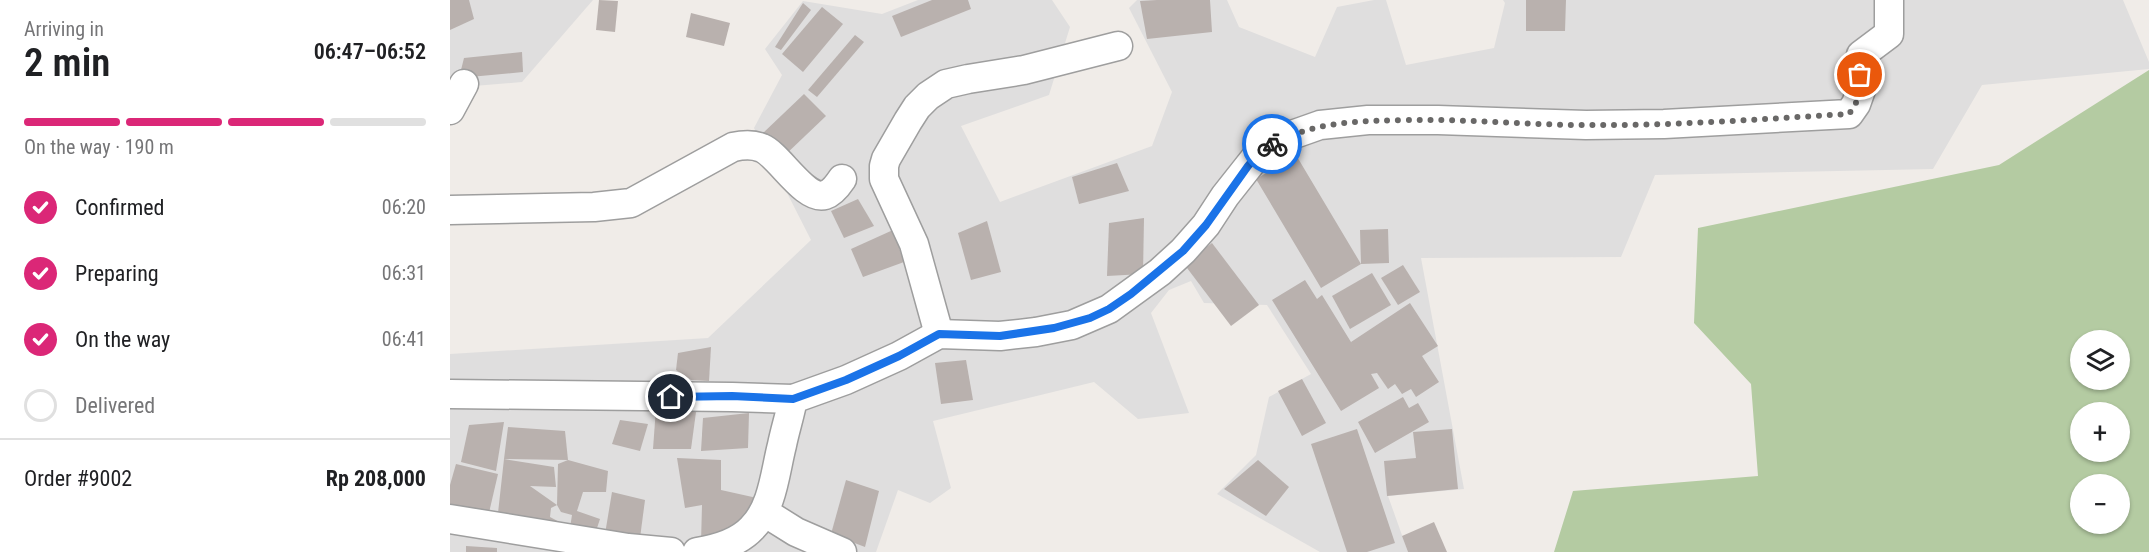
<!DOCTYPE html>
<meta charset="utf-8">
<style>
body{margin:0;font-family:"Roboto Condensed",sans-serif;background:#f2f2f2;color:#202124;height:100vh;display:flex;flex-direction:column;font-size:22px;white-space:nowrap}
*{box-sizing:border-box;margin:0}
p{font-size:20px;color:#757577}
.icon{flex:none;width:33px;height:33px;fill:none;stroke:currentColor;stroke-width:2;stroke-linecap:round;stroke-linejoin:round}
.map{position:relative;flex:1;overflow:hidden}
.side{display:flex;flex-direction:column;background:#fff;width:450px}
.side>*{flex:none}
.buttons{position:absolute;left:1620px;top:330px;display:grid;gap:12px}
.buttons a{display:grid;place-items:center;width:60px;height:60px;border-radius:50%;background:#fff;box-shadow:0 2px 4px #0004;font-size:30px}
.pin{position:absolute;display:grid;place-items:center;width:51px;height:51px;color:#fff;margin:-26px;border:3px solid #fff;border-radius:50%;box-shadow:0 2px 6px #0007}
.courier{position:absolute;display:grid;place-items:center;width:60px;height:60px;margin:-30px;border:4px solid #1a73e8;border-radius:50%;background:#fff;color:#222;box-shadow:0 2px 8px #0007}
.headline em{font-style:normal;font-weight:600}
.headline div{display:flex;flex-direction:column-reverse}
.headline{display:flex;align-items:center;justify-content:space-between;height:102px;padding:0 24px}
h1{font-size:39px;font-weight:600;line-height:45px}
.bar{display:grid;grid-template-columns:repeat(4,1fr);gap:9px 6px;align-content:center;height:72px;padding:0 24px}
.bar i{height:8px;border-radius:4px;background:#e0e0e0}
.bar .selected{background:#db2777}
.bar p{grid-column:span 4}
.line{display:flex;align-items:center;gap:15px;padding:0 24px;border-top:2px solid #e0e0e0}
.line div{flex:1}
ol{padding:0 24px;list-style:none}
li{display:flex;align-items:center;gap:18px;height:66px}
li p{margin-inline-start:auto}
li .icon{padding:6px;border-radius:50%;background:#db2777;color:#fff;stroke-width:4}
li:last-child{color:#757577}
li i{width:33px;height:33px;border:3px solid #e0e0e0;border-radius:50%}
main{display:flex;flex:1;min-height:0}
.map>svg:first-child{display:block}
</style>
<main>
<section class="side">
<div class="headline"><div><h1>2 min</h1><p>Arriving in</p></div><em>06:47–06:52</em></div>
<div class="bar"><i class="selected"></i><i class="selected"></i><i class="selected"></i><i></i><p>On the way · 190 m</p></div>
<ol>
<li><svg class="icon" aria-label="check" viewBox="0 0 24 24"><path d="M5 12l5 5 9-10"/></svg>Confirmed<p>06:20</p></li>
<li><svg class="icon" aria-label="check" viewBox="0 0 24 24"><path d="M5 12l5 5 9-10"/></svg>Preparing<p>06:31</p></li>
<li><svg class="icon" aria-label="check" viewBox="0 0 24 24"><path d="M5 12l5 5 9-10"/></svg>On the way<p>06:41</p></li>
<li><i></i>Delivered</li>
</ol>
<div class="line" style="height:78px"><div>Order #9002</div><b>Rp 208,000</b></div>
</section>
<div class="map">
<svg width="1699" height="552" viewBox="0 0 1699 552">
<rect width="100%" height="100%" fill="#f0ece8"/>
<g fill="#dfdede">
<path d="M0,0H143L72,82L0,88Z"/>
<path d="M468,0H602L620,27L599,95L511,126L550,202L702,146L722,92L679,8L687,0H777L789,27L865,57L887,7L924,0H936L956,65L1044,48L1055,3L1053,0H1673L1699,62V69L1532,85L1483,169L1205,175L1171,257L971,258L1014,489L938,496L958,552H870L767,494L806,455L819,397L861,374L817,305L754,303L741,281L719,290L701,313L739,413L688,419L644,382L483,421L501,488L480,503L448,490L426,552H0V354L258,338L361,240L304,128L332,75L315,49L353,1L432,14Z"/>
</g>
<path fill="#b4cba2" fill-rule="evenodd" d="M1699,70V552H1104L1123,491L1308,476L1301,384L1244,323L1248,228L1549,165ZM1630,340H1670V380H1630ZM1630,412H1670V452H1630ZM1630,484H1670V524H1630Z"/>
<g fill="#b9b1ae">
<path d="M0,0H19L24,19L0,30Z"/>
<path d="M149,0L168,1L165,32L146,30Z"/>
<path d="M482,0H518L521,9L451,37L442,16Z"/>
<path d="M707,0H760L762,32L697,39L690,1Z"/>
<path d="M1076,0H1116L1115,31H1076Z"/>
<path d="M353,3L361,10L331,50L325,47Z"/>
<path d="M372,7L393,24L353,72L332,54Z"/>
<path d="M241,13L280,23L274,46L236,37Z"/>
<path d="M405,35L414,42L367,97L358,90Z"/>
<path d="M72,52L73,72L9,78L14,58Z"/>
<path d="M354,94L376,116L333,157L312,134Z"/>
<path d="M846,155L911,264L910,230L938,229L939,263L911,264L871,288L806,179Z"/>
<path d="M667,163L679,191L629,204L622,177Z"/>
<path d="M408,199L424,226L394,238L381,211Z"/>
<path d="M694,218L693,274L657,276L659,223Z"/>
<path d="M537,221L551,272L521,280L508,233Z"/>
<path d="M443,230L454,262L413,277L401,249Z"/>
<path d="M762,243L809,305L781,326L734,264Z"/>
<path d="M953,265L970,292L948,305L931,278Z"/>
<path d="M922,273L941,305L900,329L882,296Z"/>
<path d="M855,280L867,299L872,295L917,368L901,342L960,303L988,346L972,356L989,382L966,397L961,389L952,394L945,384L938,389L927,373L921,374L929,388L891,411L822,300Z"/>
<path d="M261,347L259,381L241,380L226,370L228,353Z"/>
<path d="M516,360L523,400L491,404L485,363Z"/>
<path d="M852,379L876,423L852,436L828,391Z"/>
<path d="M953,397L959,408L968,403L979,422L925,453L908,422Z"/>
<path d="M206,408L246,412L241,449H203Z"/>
<path d="M299,413L298,448L251,451L253,418Z"/>
<path d="M170,420L198,424L190,451L162,444Z"/>
<path d="M54,422L46,471L11,462L19,425Z"/>
<path d="M58,427L115,431L118,460L54,459Z"/>
<path d="M907,429L945,543L917,552H897L861,444Z"/>
<path d="M1002,429L1008,489L937,496L934,461L966,458L963,432Z"/>
<path d="M227,458L271,460V490L307,498L296,526L251,543L252,505L235,508Z"/>
<path d="M54,459L104,467L106,487L80,486L107,505L101,508L100,517L115,525L47,522Z"/>
<path d="M118,460L158,471L156,492H133L127,511L150,519L144,537L119,534L122,515L111,512L107,505L108,464Z"/>
<path d="M808,460L839,487L816,516L774,489Z"/>
<path d="M6,464L48,474L38,517L0,508V485Z"/>
<path d="M396,480L429,491L415,547L381,534Z"/>
<path d="M162,492L195,500L190,538L155,534Z"/>
<path d="M984,522L997,552H958L952,536Z"/>
<path d="M16,546L47,548V552H16Z"/>
</g>
<g fill="none" stroke-linecap="round" stroke-linejoin="round">
<defs>
<g id="street">
<path d="M0,110L14,84"/>
<path d="M0,210L144,207L181,203L283,147C292,145 303,144 312,148C329,155 355,201 375,195C382,193 388,185 392,179"/>
<path d="M489,334L464,244L434,179V166L436,159L458,121L467,107L478,96L496,84L518,79L574,70L668,46"/>
<path d="M0,394L282,397L343,399"/>
<path d="M314,512L346,532L392,552"/>
<path d="M0,519L178,548L221,552"/>
<path d="M247,552C266,549 289,542 302,528C323,507 325,472 332,445C335,430 340,415 343,399L396,380L449,356L489,334L550,336L586,332L622,325L659,309L710,272L733,251L756,225L775,196L809,153L836,137L870,125L918,120H988L1136,125L1214,124L1399,114L1406,104L1412,87L1409,63L1411,55L1439,34V0"/>
</g>
</defs>
<use href="#street" stroke="#9e9e9e" stroke-width="31"/>
<use href="#street" stroke="#fff" stroke-width="28"/>
</g>
<g fill="none" stroke-linecap="round" stroke-linejoin="round">
<path stroke="#696867" stroke-width="6" stroke-dasharray="0 10.8" d="M822,144C867,121 909,121 959,120C1018,119 1077,125 1136,125C1223,126 1311,119 1399,114C1408,101 1413,91 1410,75"/>
<path stroke="#1a73e8" stroke-width="8" d="M221,397L282,396L343,399L396,380L449,356L489,334L550,336L604,328L640,318L659,309L681,294L733,251L756,225L798,166L809,153L822,144"/>
</g>
</svg>
<div class="buttons">
<a><svg class="icon" aria-label="layers" viewBox="0 0 24 24"><path d="M12 4l9 5-9 5-9-5zM3 14l9 5 9-5"/></svg></a>
<a>+</a>
<a>−</a>
</div>
<div class="pin" style="left:1410px;top:75px;background:#ea580c"><svg class="icon" aria-label="bag" viewBox="0 0 24 24"><path d="M5 8h14l-1 12H6zM9 8a3 3 0 0 1 6 0"/></svg></div>
<div class="pin" style="left:221px;top:397px;background:#1f2937"><svg class="icon" aria-label="home" viewBox="0 0 24 24"><path d="M3 11l9-7 9 7M6 9v11h12V9"/></svg></div>
<div class="courier" style="left:822px;top:144px"><svg class="icon" aria-label="bike" viewBox="0 0 24 24"><circle cx="6" cy="16" r="4"/><circle cx="18" cy="16" r="4"/><path d="M6 16l4-8h5l3 8M10 8l3 8H6M13 5h3"/></svg></div>
</div>
</main>
